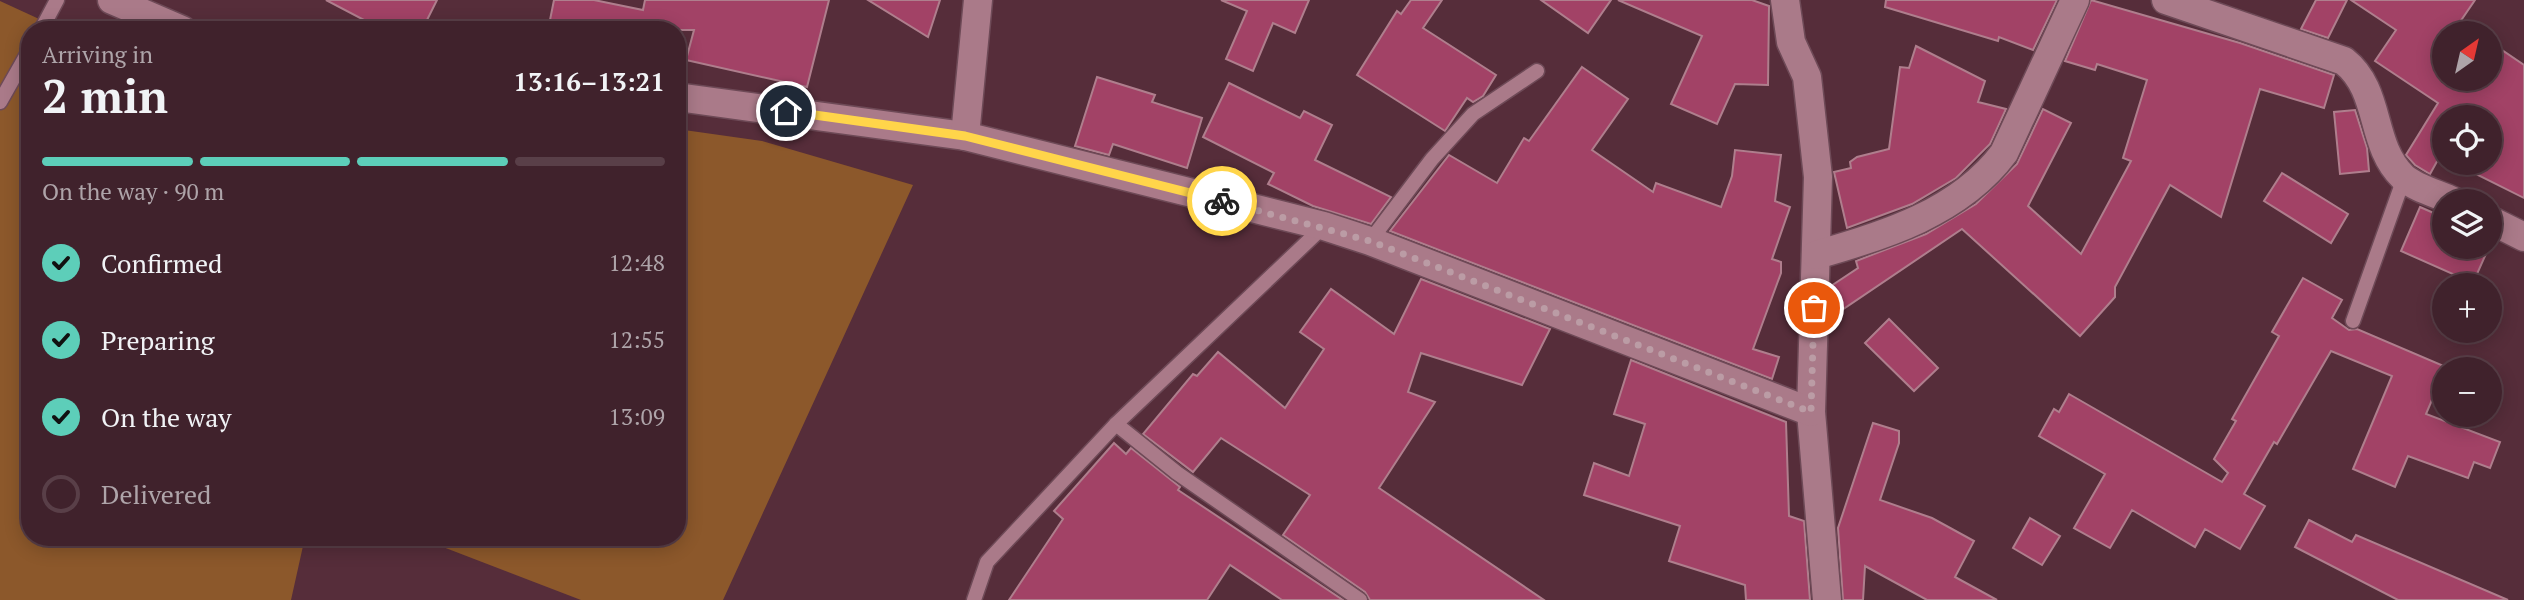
<!DOCTYPE html>
<meta charset="utf-8">
<style>
body{margin:0;font-family:"PT Serif",serif;background:#4b2f38;color:#f1f3f6;height:100vh;display:flex;flex-direction:column;font-size:26px;white-space:nowrap}
*{box-sizing:border-box;margin:0}
p{font-size:23px;color:#aea4a9}
.icon{flex:none;width:38px;height:38px;fill:none;stroke:currentColor;stroke-width:2;stroke-linecap:round;stroke-linejoin:round}
.map{position:relative;flex:1;overflow:hidden}
.drawer{position:absolute;left:21px;top:21px;width:665px;height:525px;display:flex;flex-direction:column;background:#40222c;border-radius:28px;box-shadow:0 4px 18px #0003,0 0 0 2px #593f48}
.drawer>*{flex:none}
.needle{width:46px;rotate:34deg}
.buttons{position:absolute;left:2432px;top:21px;display:grid;gap:14px}
.buttons a{display:grid;place-items:center;width:70px;height:70px;border-radius:50%;background:#40222c;box-shadow:0 4px 18px #0003,0 0 0 2px #593f48;font-size:35px}
.pin{position:absolute;display:grid;place-items:center;width:60px;height:60px;color:#fff;margin:-30px;border:4px solid #fff;border-radius:50%;box-shadow:0 2px 7px #0007}
.courier{position:absolute;display:grid;place-items:center;width:70px;height:70px;margin:-35px;border:5px solid #ffd54a;border-radius:50%;background:#fff;color:#222;box-shadow:0 2px 9px #0007}
.overview em{font-style:normal;font-weight:700}
.overview div{display:flex;flex-direction:column-reverse}
.overview{display:flex;align-items:center;justify-content:space-between;height:119px;padding:0 21px}
h1{font-size:46px;font-weight:700;line-height:52px}
.bar{display:grid;grid-template-columns:repeat(4,1fr);gap:10px 7px;align-content:center;height:84px;padding:0 21px}
.bar i{height:9px;border-radius:5px;background:#593f48}
.bar .selected{background:#5dceb9}
.bar p{grid-column:span 4}
ol{padding:0 21px;list-style:none}
li{display:flex;align-items:center;gap:21px;height:77px}
li p{margin-inline-start:auto}
li .icon{padding:7px;border-radius:50%;background:#5dceb9;color:#111;stroke-width:4}
li:last-child{color:#aea4a9}
li i{width:38px;height:38px;border:4px solid #593f48;border-radius:50%}
.map>svg:first-child{display:block}
</style>
<div class="map">
<svg width="2524" height="600" viewBox="0 0 2524 600">
<rect width="100%" height="100%" fill="#562d3a"/>
<g fill="#8c582b">
<path d="M0,1L63,30H30V537H305L291,600H0Z"/>
<path d="M677,129L762,141L913,185L723,600H581L417,537H677Z"/>
</g>
<g fill="#a24266" stroke="#af7e8d" stroke-width="2">
<path d="M326,0H437L422,30H383Z"/>
<path d="M554,0H594L643,10L645,0H829L807,87L686,60L694,30H548Z"/>
<path d="M868,0H940L928,37Z"/>
<path d="M1221,0H1309L1295,33L1273,23L1253,71L1226,59L1247,11Z"/>
<path d="M1411,0H1442L1423,28L1496,75L1483,96L1473,102L1467,98L1445,131L1357,75L1397,11L1401,14Z"/>
<path d="M1541,0H1611L1588,33Z"/>
<path d="M1618,0H1752L1769,6L1768,85L1735,84L1717,124L1671,104L1702,36Z"/>
<path d="M1886,0H2057L2033,50L1999,37L1998,41L1885,7Z"/>
<path d="M2091,0L2240,43L2334,75L2324,108L2260,89L2221,217L2170,185L2115,287V297L2080,336L1962,229L1830,318L1831,286L1858,268L1856,261L1926,234L1976,204L2017,164L2043,109L2071,123L2028,206L2081,254L2131,161L2123,158L2147,80L2097,64L2095,70L2065,61Z"/>
<path d="M2316,0H2347L2328,38L2301,29Z"/>
<path d="M2351,0H2475L2460,22L2478,33H2445V79H2490V42L2524,65V198L2454,163H2490V117H2445V158L2440,156L2430,174L2415,165L2406,155L2438,103L2375,61L2396,30Z"/>
<path d="M1916,46L1985,81L1978,102L2006,109L1990,144L1956,178L1912,204L1847,228L1834,172L1851,168L1850,162L1857,157L1889,149L1900,67L1909,68Z"/>
<path d="M1582,67L1628,99L1592,150L1653,192L1656,183L1721,207L1732,176L1735,150L1781,155L1775,201L1790,207L1772,259L1781,262V273L1753,349L1779,357L1772,379L1390,231L1449,155L1497,183L1524,138L1529,141Z"/>
<path d="M1097,77L1155,95L1152,102L1202,118L1187,168L1113,144L1109,155L1075,146Z"/>
<path d="M1229,83L1300,118L1304,111L1332,125L1315,160L1391,197L1371,224L1313,206L1268,184L1274,173L1203,137Z"/>
<path d="M2355,110L2367,148L2369,171L2340,174L2334,112Z"/>
<path d="M2282,173L2348,214L2331,243L2264,201Z"/>
<path d="M2420,207L2445,218V247H2489L2473,283L2401,251Z"/>
<path d="M2303,278L2342,300L2332,318L2349,330L2357,329L2446,367L2426,414L2500,442L2490,468L2474,462L2468,478L2408,456L2395,487L2353,469L2392,376L2331,351L2277,444L2274,442L2244,494L2265,506L2240,549L2205,529L2195,547L2132,510L2110,548L2074,528L2105,474L2039,436L2054,409L2059,412L2069,394L2222,482L2228,473L2214,459L2236,421L2232,419L2279,336L2272,332Z"/>
<path d="M1421,279L1550,329L1522,385L1421,353L1408,392L1435,402L1379,488L1544,600H1370L1365,592L1283,535L1310,495L1221,438L1193,472L1143,434L1193,374L1197,376L1218,352L1285,408L1324,349L1300,332L1331,289L1394,334Z"/>
<path d="M1889,319L1938,368L1914,391L1865,343Z"/>
<path d="M1631,360L1786,422L1789,516L1804,521L1810,600H1746L1745,585L1669,561L1680,526L1584,495L1594,463L1629,476L1645,424L1614,414Z"/>
<path d="M1873,423L1899,431V443L1880,500L1932,518L1974,541L1955,577L1997,600H1927L1865,566L1863,600H1843L1838,528Z"/>
<path d="M1114,443L1126,454L1131,448L1180,487L1178,490L1343,600H1282L1230,565L1207,600H1009L1063,519L1054,511Z"/>
<path d="M2030,518L2060,536L2042,565L2013,548Z"/>
<path d="M2309,520L2352,542L2356,535L2508,600H2398L2295,547Z"/>
</g>
<g fill="none" stroke-linecap="round" stroke-linejoin="round">
<defs>
<g id="service">
<path d="M41,30L57,0"/>
<path d="M0,102L30,49"/>
<path d="M1370,241L1432,159L1473,114L1537,71"/>
<path d="M2353,321L2404,178"/>
<path d="M1116,424L1177,473L1360,600"/>
<path d="M974,600L987,562L1116,424L1324,226"/>
</g>
<g id="minor">
<path d="M112,0L182,30"/>
<path d="M1785,0L1791,42L1807,77L1818,177L1811,412L1827,600"/>
<path d="M2166,0L2344,61C2382,91 2369,144 2403,177C2415,188 2438,194 2453,201"/>
<path d="M677,97L965,136L1324,226L1370,241L1811,412"/>
<path d="M965,136L978,0"/>
<path d="M2490,220L2524,237"/>
<path d="M1816,255C1884,236 1960,212 2004,153L2075,0"/>
</g>
</defs>
<use href="#service" stroke="#6e4a57" stroke-width="17"/>
<use href="#minor" stroke="#6e4a57" stroke-width="31"/>
<use href="#service" stroke="#aa7a89" stroke-width="14"/>
<use href="#minor" stroke="#aa7a89" stroke-width="28"/>
</g>
<g fill="none" stroke-linecap="round" stroke-linejoin="round">
<path stroke="#bb9ca5" stroke-width="7" stroke-dasharray="0 12.6" d="M1222,201L1370,241L1811,412L1814,308"/>
<path stroke="#ffd54a" stroke-width="9" d="M786,111L965,136L1222,201"/>
</g>
</svg>
<div class="buttons">
<a><svg class="needle" viewBox="-14 -14 28 28"><path d="M0-13l5 13h-10z" fill="#e53935"/><path d="M0 13l5-13h-10z" fill="#aea4a9"/></svg></a>
<a><svg class="icon" aria-label="locate" viewBox="0 0 24 24"><circle cx="12" cy="12" r="6"/><path d="M12 2v4M12 18v4M2 12h4M18 12h4"/></svg></a>
<a><svg class="icon" aria-label="layers" viewBox="0 0 24 24"><path d="M12 4l9 5-9 5-9-5zM3 14l9 5 9-5"/></svg></a>
<a>+</a>
<a>−</a>
</div>
<div class="pin" style="left:1814px;top:308px;background:#ea580c"><svg class="icon" aria-label="bag" viewBox="0 0 24 24"><path d="M5 8h14l-1 12H6zM9 8a3 3 0 0 1 6 0"/></svg></div>
<div class="pin" style="left:786px;top:111px;background:#1f2937"><svg class="icon" aria-label="home" viewBox="0 0 24 24"><path d="M3 11l9-7 9 7M6 9v11h12V9"/></svg></div>
<div class="courier" style="left:1222px;top:201px"><svg class="icon" aria-label="bike" viewBox="0 0 24 24"><circle cx="6" cy="16" r="4"/><circle cx="18" cy="16" r="4"/><path d="M6 16l4-8h5l3 8M10 8l3 8H6M13 5h3"/></svg></div>
<section class="drawer">
<div class="overview"><div><h1>2 min</h1><p>Arriving in</p></div><em>13:16–13:21</em></div>
<div class="bar"><i class="selected"></i><i class="selected"></i><i class="selected"></i><i></i><p>On the way · 90 m</p></div>
<ol>
<li><svg class="icon" aria-label="check" viewBox="0 0 24 24"><path d="M5 12l5 5 9-10"/></svg>Confirmed<p>12:48</p></li>
<li><svg class="icon" aria-label="check" viewBox="0 0 24 24"><path d="M5 12l5 5 9-10"/></svg>Preparing<p>12:55</p></li>
<li><svg class="icon" aria-label="check" viewBox="0 0 24 24"><path d="M5 12l5 5 9-10"/></svg>On the way<p>13:09</p></li>
<li><i></i>Delivered</li>
</ol>
</section>
</div>
